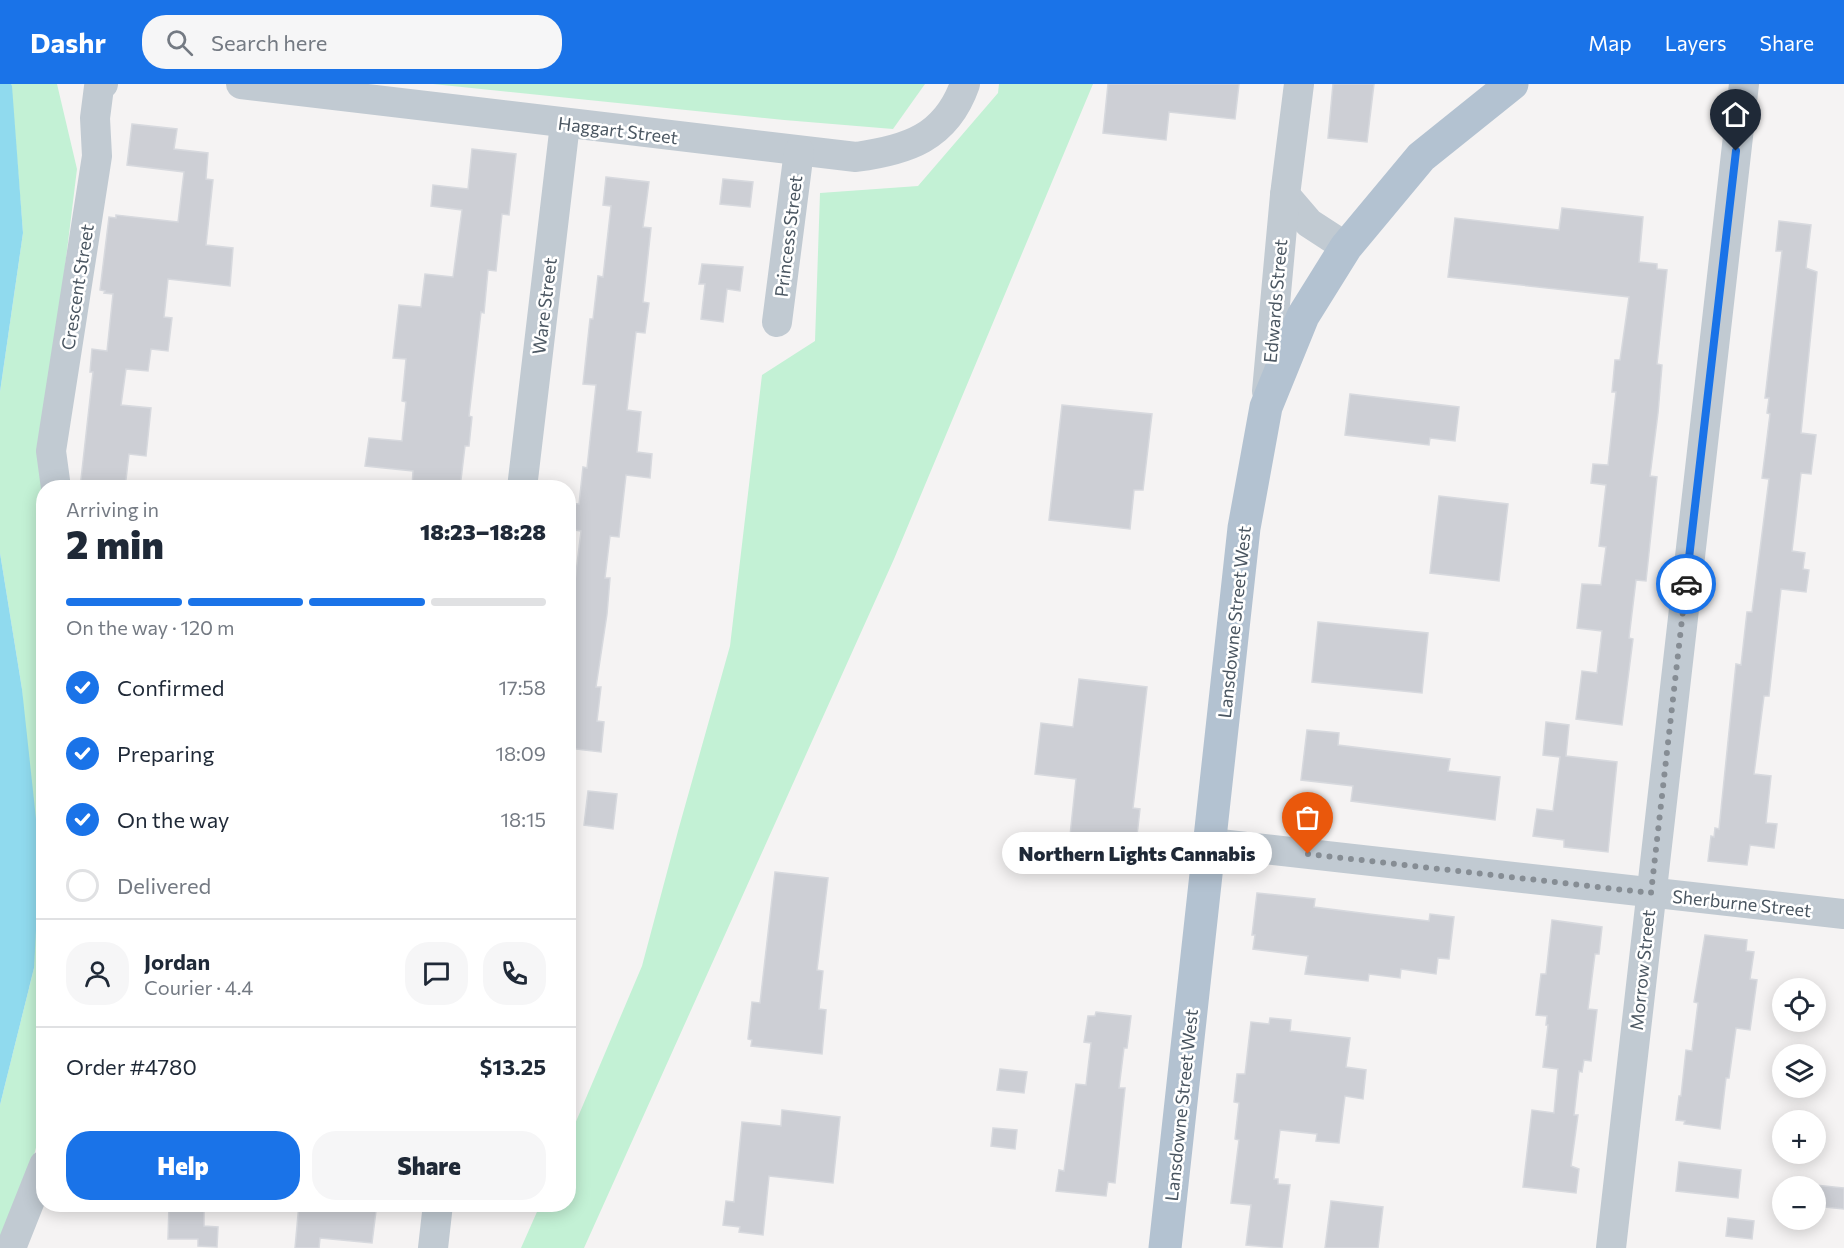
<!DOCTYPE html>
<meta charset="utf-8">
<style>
body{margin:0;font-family:Commissioner,sans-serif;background:#f6f6f7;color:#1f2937;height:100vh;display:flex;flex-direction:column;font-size:22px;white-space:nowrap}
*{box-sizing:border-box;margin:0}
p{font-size:20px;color:#747a83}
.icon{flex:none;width:33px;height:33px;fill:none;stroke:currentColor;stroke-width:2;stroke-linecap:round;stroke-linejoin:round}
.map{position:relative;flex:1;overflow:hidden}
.panel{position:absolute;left:36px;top:396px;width:540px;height:732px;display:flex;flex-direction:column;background:#fff;border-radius:24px;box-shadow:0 3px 15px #0003}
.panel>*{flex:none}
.tools{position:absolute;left:1772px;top:894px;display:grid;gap:12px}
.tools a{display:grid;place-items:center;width:54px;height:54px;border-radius:50%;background:#fff;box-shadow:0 3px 15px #0003;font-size:30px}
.pin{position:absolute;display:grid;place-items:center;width:51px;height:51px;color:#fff;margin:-62px -26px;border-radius:50% 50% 50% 0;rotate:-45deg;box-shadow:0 0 6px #0007}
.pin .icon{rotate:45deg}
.courier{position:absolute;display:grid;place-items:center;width:60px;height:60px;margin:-30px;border:4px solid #1a73e8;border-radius:50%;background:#fff;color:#222;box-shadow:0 2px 8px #0007}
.bubble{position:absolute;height:42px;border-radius:21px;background:#fff;box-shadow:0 3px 15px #0003;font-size:20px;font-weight:800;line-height:42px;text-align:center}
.head em{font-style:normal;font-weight:800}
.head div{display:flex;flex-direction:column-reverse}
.head{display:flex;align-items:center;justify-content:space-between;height:102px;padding:0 30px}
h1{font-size:39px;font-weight:800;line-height:45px}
.bar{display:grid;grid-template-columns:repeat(4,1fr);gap:9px 6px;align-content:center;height:72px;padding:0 30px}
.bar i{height:8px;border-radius:4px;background:#e0e1e3}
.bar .on{background:#1a73e8}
.bar p{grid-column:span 4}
.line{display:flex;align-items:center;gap:15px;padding:0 30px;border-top:2px solid #e0e1e3}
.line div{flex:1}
.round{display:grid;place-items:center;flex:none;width:63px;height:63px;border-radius:24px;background:#f6f6f7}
ol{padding:0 30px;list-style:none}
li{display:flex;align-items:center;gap:18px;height:66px}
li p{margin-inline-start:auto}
li .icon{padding:6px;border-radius:50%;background:#1a73e8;color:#fff;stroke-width:4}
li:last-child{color:#747a83}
li i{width:33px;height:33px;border:3px solid #e0e1e3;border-radius:50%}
.primary-button{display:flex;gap:12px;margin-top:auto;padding:12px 30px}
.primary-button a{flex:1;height:69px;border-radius:24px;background:#1a73e8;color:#fff;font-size:24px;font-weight:800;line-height:69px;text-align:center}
.primary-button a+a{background:#f6f6f7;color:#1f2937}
header{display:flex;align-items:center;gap:36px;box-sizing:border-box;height:84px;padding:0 30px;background:#1a73e8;color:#fff}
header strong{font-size:28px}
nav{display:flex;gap:33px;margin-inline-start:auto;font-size:21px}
.search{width:420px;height:54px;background:#f6f6f7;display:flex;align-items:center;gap:15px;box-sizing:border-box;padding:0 21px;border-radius:24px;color:#747a83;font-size:22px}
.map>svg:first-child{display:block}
</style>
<header>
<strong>Dashr</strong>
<div class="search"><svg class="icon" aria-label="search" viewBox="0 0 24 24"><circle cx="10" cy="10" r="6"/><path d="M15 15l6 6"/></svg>Search here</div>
<nav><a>Map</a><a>Layers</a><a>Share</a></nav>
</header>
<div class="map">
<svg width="1844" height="1164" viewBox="0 0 1844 1164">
<rect width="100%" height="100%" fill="#f5f3f3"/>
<g fill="#c3f1d5">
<path d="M11,0H57L77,85L42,370L39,468L44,492L43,1037L23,1113L0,1156V1021L34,884L22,605L0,469V308L23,149Z"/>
<path d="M433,0H925L893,45L784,36Z"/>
<path d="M999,0H1093L894,475L584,1164H521L540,1121L568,1120L569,1054L642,882L678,747L730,562L762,291L815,257L820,109L918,102L998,9Z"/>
</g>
<g fill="#90daee">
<path d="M0,0H11L12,2L23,149L0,308Z"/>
<path d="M0,469L22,605L40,772L34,884L0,1021Z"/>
</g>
<g fill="#cdcfd5" stroke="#d7d9de" stroke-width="1.5">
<path d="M1108,0H1239L1235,35L1169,28L1166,56L1103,49Z"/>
<path d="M1333,0H1374L1367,58L1328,54Z"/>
<path d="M132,40L177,45L174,65L208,69L206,95L213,96L206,161L233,164L230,202L168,195L164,233L172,234L168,267L151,265L148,287L126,285L121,321L151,324L146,372L129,370L125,404H80L93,288H90L92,265L107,267L113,210L104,209L105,207L100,206L109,133L116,134V131L178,138L184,88L127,81Z"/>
<path d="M472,65L516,70L509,131L502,130L496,187L488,186L484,229L481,228L469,332L472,333L469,362H465L460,404H412L413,387L365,382L369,354L402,357L406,318L402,317L406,275L393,274L399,221L421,223L425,190L453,193L462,126L431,122L433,101L468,105Z"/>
<path d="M606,93L649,98L643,143L651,144L643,218L649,219L645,249L636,248L627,326L641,328L637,368L652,370L650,394L626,391L619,453L610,452L605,494H610L607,530L596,603H601L597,637L604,638L601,668L568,664V497H575L581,447L568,445V419L579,420L583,383L587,384L596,301L583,300L590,235H593L598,192L603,193L611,122L603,121Z"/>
<path d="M723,95L753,98L750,123L720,120Z"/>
<path d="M1562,124L1643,133L1639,178L1657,180V185L1667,186L1657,280L1662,281L1658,329L1650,392L1657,393L1646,497L1636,496L1629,554L1633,555L1622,641L1576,635L1582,587L1597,589L1602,547L1577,544L1582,500L1601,501L1606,463L1599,462L1606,401L1591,399L1593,380L1608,381L1616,308H1612L1615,276H1620L1629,213L1448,193L1455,134L1559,146Z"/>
<path d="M1779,137L1811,141L1806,184L1817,188L1801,349L1816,351L1811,390L1801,389L1792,467L1805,469L1803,485L1809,486L1806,508L1781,505L1769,612H1764L1754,690L1771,692L1766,739L1777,740L1774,764L1750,761L1747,781L1708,777L1711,752L1714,753L1715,744L1719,745L1736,580L1741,581L1747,528H1752L1769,395L1762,394L1770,330L1767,329L1769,314H1765L1782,167H1776Z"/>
<path d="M702,180L743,183L740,207L727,205L723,238L701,235L705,200H699Z"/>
<path d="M1350,310L1459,323L1455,357L1430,354L1429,361L1345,351Z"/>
<path d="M1062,321L1152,330L1143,406H1134L1130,445L1049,436Z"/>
<path d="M1439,412L1508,420L1499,497L1430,489Z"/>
<path d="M1318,538L1428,549L1422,609L1312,598Z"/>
<path d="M1079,595L1147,603L1133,724L1140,725L1133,787L1067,780L1076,695L1035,690L1041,639L1073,643Z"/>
<path d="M1546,638L1569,641L1566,672L1617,678L1608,768L1564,763V756L1533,752L1537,725L1553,727L1560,673L1543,671Z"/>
<path d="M1307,646L1339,649L1338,661L1450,675L1448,687L1500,693L1495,736L1351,717L1353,702L1301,696Z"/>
<path d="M588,707L617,710L613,745L584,741Z"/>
<path d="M775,788L828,794L817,886L823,887L819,925L826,926L822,970L751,962L752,956L748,955L752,918L760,919Z"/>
<path d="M1257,809L1315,815L1314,823L1369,830L1429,837L1430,830L1454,833L1449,875L1438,874L1436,890L1401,885L1400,894L1369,890L1368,897L1305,890L1308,872L1253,865L1255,851H1252Z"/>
<path d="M1552,836L1602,843L1599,870H1595L1588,925L1597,926L1591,977L1584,976L1582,988L1579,987L1574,1031H1578L1571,1082L1579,1085L1576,1109L1523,1103L1532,1026L1554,1029L1558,985L1543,983L1548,941H1546L1547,932L1536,931L1541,890H1546Z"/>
<path d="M1705,851L1747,856L1746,867L1754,868L1750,895L1757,896L1750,946L1736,944L1729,994H1726L1720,1045L1684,1040L1685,1037L1676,1036L1679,1012H1681L1686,966L1692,967L1698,919L1694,918Z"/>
<path d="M1096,928L1131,932L1127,964H1124L1119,1004H1125L1115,1099L1108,1098L1106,1112L1056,1107L1059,1086L1064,1087L1076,1000L1086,1001L1091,959L1084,958L1088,932H1095Z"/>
<path d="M1270,934L1291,936L1290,947L1350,954L1346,983L1366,986L1363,1015L1345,1012L1339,1059L1316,1057L1317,1050L1280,1046L1274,1095H1278V1100L1290,1101L1282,1164L1246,1161L1251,1121L1231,1119L1239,1056L1235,1055L1239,1019L1234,1018L1237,990H1245L1251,938L1269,940Z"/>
<path d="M1000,985L1027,988L1024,1009L997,1006Z"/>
<path d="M782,1026L840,1033L833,1099L769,1092L763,1151L739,1148L740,1143L723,1141L726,1117L734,1118L742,1038L781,1042Z"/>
<path d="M993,1044L1017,1046L1015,1065L991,1062Z"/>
<path d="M1679,1078L1741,1086L1738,1114L1676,1107Z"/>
<path d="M1815,1101L1844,1104V1125L1815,1122Z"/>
<path d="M1331,1117L1383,1123L1378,1164H1325Z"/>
<path d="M169,1120H204V1142L218,1143L217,1163L198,1162V1155H168Z"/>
<path d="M299,1120H322L376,1127L372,1159L320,1154L319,1164H295Z"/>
<path d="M1728,1134L1754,1137L1752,1155L1726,1152Z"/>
</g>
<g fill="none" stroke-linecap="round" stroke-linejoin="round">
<g stroke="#c1cad2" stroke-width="30">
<path d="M241,0L856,73C907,66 946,54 965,0"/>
<path d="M1285,111L1309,139L1346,163"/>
<path d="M777,238L799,67"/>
<path d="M1267,307L1285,111L1299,0"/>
<path d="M56,404L51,367L97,72L95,34L99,3L103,0"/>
<path d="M522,404L565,40"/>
<path d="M1211,759L1844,830"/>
<path d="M11,1164L44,1081"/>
<path d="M433,1164L438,1120"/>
<path d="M1611,1164L1744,0"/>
</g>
<path stroke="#b3c2d1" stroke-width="33" d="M1165,1164L1244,444L1266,323L1303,232L1346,163L1421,73L1512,0"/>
</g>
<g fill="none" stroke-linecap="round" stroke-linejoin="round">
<path stroke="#868d94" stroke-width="6" stroke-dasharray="0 10.8" d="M1308,770L1651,809L1686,500"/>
<path stroke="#1a73e8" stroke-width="8" d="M1686,500L1736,67"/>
</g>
<g text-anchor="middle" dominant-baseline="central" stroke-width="5" stroke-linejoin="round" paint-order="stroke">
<g font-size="18" fill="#4a5661" stroke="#fff">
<text transform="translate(618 46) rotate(7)">Haggart Street</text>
<text transform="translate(788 152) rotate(-83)">Princess Street</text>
<text transform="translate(77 203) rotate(-81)">Crescent Street</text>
<text transform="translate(1275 217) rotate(-85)">Edwards Street</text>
<text transform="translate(544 222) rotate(-83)">Ware Street</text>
<text transform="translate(1234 538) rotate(-84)">Lansdowne Street West</text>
<text transform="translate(1742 819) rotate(6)">Sherburne Street</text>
<text transform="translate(1642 886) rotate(-84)">Morrow Street</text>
<text transform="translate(1181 1021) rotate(-84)">Lansdowne Street West</text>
</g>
</g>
</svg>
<div class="tools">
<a><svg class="icon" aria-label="locate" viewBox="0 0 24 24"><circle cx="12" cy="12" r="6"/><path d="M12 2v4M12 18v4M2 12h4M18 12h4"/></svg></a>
<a><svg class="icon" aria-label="layers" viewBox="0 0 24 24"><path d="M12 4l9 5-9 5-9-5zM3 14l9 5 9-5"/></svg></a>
<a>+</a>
<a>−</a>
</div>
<div class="pin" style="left:1308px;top:770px;background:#ea580c"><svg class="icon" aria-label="bag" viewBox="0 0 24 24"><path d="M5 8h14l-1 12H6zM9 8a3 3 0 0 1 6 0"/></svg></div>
<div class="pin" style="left:1736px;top:67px;background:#1f2937"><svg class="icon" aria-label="home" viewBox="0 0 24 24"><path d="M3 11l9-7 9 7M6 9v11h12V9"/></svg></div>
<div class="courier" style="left:1686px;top:500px"><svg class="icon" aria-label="car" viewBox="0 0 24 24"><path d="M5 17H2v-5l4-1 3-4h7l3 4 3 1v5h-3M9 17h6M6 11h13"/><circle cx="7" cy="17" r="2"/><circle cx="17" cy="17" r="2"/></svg></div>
<div class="bubble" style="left:1002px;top:748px;width:270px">Northern Lights Cannabis</div>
<section class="panel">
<div class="head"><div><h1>2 min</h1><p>Arriving in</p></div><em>18:23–18:28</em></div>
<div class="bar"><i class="on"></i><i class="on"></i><i class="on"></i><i></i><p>On the way · 120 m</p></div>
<ol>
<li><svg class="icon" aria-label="check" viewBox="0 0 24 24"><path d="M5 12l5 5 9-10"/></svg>Confirmed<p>17:58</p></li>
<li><svg class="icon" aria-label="check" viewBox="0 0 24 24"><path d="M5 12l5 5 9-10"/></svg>Preparing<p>18:09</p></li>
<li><svg class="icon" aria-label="check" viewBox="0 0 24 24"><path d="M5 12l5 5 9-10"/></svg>On the way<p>18:15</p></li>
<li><i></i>Delivered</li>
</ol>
<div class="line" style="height:108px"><a class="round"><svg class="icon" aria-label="person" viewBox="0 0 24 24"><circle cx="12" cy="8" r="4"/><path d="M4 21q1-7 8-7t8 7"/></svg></a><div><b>Jordan</b><p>Courier · 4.4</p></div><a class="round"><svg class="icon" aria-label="chat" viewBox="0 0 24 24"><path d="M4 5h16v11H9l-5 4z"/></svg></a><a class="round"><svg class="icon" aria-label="phone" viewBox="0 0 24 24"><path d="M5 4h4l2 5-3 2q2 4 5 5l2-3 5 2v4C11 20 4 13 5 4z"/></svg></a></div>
<div class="line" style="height:78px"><div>Order #4780</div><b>$13.25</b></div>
<div class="primary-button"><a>Help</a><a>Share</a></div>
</section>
</div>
